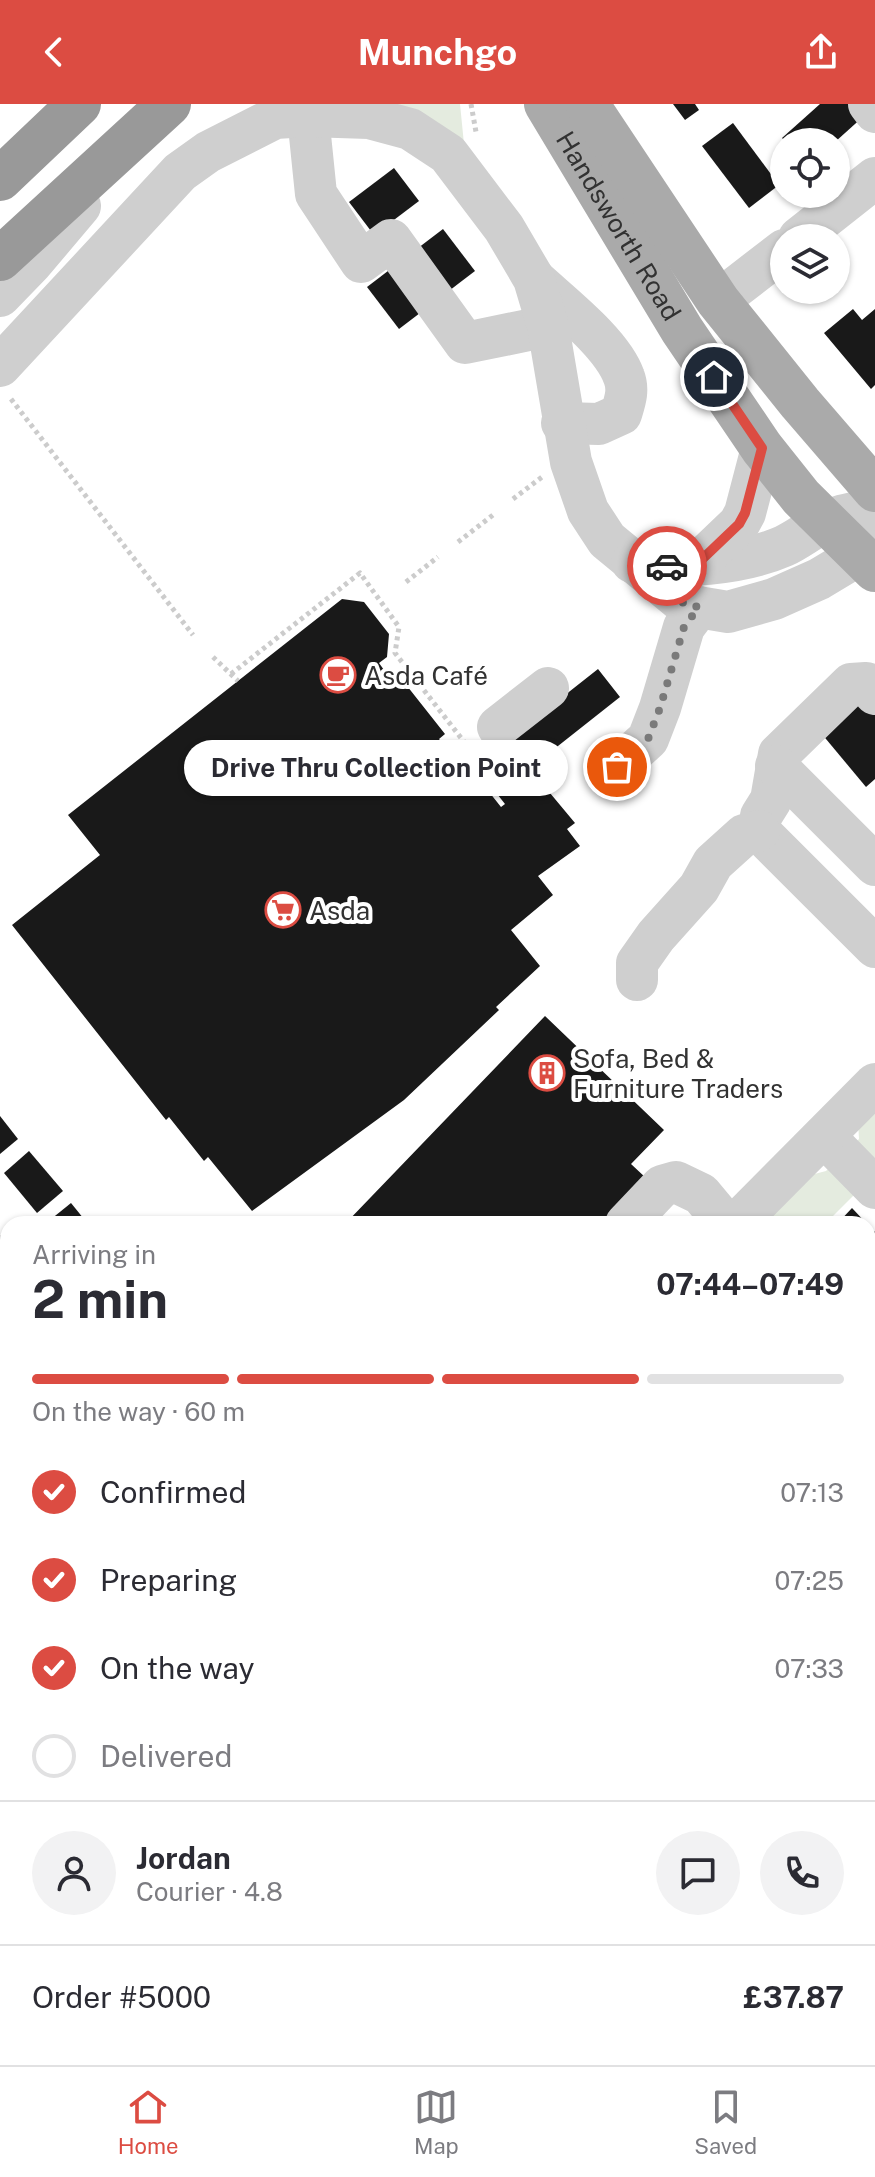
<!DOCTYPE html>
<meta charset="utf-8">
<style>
body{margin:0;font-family:"Public Sans",sans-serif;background:#f2f2f3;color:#2b2b33;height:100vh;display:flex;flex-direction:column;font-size:30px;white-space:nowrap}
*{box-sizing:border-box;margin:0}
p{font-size:26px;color:#7c7c81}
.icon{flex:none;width:44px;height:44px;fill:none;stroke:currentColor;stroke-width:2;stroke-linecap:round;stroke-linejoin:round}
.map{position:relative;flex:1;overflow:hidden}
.panel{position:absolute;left:0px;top:1112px;width:876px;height:850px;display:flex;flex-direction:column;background:#fff;border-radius:24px 24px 0 0;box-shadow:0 2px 6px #0004}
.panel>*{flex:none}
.controls{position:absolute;left:770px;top:24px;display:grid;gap:16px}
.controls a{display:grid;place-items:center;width:80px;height:80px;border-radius:50%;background:#fff;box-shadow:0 2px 6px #0004;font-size:40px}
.pin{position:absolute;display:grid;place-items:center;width:68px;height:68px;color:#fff;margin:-34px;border:4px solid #fff;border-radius:50%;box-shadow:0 2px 8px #0007}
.courier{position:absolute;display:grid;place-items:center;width:80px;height:80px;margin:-40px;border:6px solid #dc4c42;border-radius:50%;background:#fff;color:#222;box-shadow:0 2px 10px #0007}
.bubble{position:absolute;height:56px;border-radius:28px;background:#fff;box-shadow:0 2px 6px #0004;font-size:26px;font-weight:700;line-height:56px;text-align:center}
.overview em{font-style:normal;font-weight:700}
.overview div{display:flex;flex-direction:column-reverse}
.overview{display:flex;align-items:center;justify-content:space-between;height:136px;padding:0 32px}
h1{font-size:52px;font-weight:700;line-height:60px}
.bar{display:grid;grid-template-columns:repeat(4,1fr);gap:12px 8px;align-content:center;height:96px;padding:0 32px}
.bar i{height:10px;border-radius:6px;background:#e1e1e2}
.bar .selected{background:#dc4c42}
.bar p{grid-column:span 4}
.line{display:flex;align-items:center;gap:20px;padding:0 32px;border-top:2px solid #e1e1e2}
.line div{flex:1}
.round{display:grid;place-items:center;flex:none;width:84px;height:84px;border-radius:42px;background:#f2f2f3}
ol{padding:0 32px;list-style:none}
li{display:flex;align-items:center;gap:24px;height:88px}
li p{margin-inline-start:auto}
li .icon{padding:8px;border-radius:50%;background:#dc4c42;color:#fff;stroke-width:4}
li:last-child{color:#7c7c81}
li i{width:44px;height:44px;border:4px solid #e1e1e2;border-radius:50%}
header{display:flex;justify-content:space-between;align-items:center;height:104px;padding:0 32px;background:#dc4c42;color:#fff;font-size:36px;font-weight:700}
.tabs{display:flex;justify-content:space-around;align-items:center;height:112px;border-top:2px solid #e1e1e2;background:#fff;font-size:22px;color:#7c7c81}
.tabs a{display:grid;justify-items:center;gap:4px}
.tabs .selected{color:#dc4c42}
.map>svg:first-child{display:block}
</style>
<header><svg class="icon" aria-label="back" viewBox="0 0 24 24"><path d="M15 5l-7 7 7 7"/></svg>Munchgo<svg class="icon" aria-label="share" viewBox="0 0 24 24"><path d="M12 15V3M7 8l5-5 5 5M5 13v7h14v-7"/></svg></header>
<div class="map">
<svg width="875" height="1961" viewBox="0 0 875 1961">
<rect width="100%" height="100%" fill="#fff"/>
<g fill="#e4ebdf">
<path d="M342,0H460L464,40Z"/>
<path d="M875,1002V1070L825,1120H758L803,1073L826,1067L859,1035L858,1017Z"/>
<path d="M0,1937L8,1939V1954H66V1961H0Z"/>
</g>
<g fill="#191919">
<path d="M673,0H695L699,6L685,16Z"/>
<path d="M820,0H855L865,11L835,38H786L782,34Z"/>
<path d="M733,19L779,81L749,104L702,42Z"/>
<path d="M394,64L419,97L374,131L349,98Z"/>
<path d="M443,125L475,167L399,225L367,183Z"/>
<path d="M853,205L862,216L875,205V281L871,285L824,229Z"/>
<path d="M342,495L364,498L389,530L387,553L379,559L389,573L396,568L445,630L439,635L450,649L455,645L501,703L505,700L475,662L598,565L620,593L539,657L554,675L545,683L575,719L567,725L580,742L538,772L553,791L511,826L540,862L496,903L499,906L404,996L252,1107L208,1053L204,1057L169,1013L166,1016L12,821L100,751L68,711Z"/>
<path d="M863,593L875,607V675L866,683L821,629Z"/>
<path d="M545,912L664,1026L631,1060L646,1074L602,1120H345Z"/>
<path d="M0,1012L18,1035L0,1050Z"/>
<path d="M29,1047L63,1087L37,1109L4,1069Z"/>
<path d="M71,1099L88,1120H45Z"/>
<path d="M852,1104L867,1120H837Z"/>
<path d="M868,1121L875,1128V1135L868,1141Z"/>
<path d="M0,1243L8,1253V1288L0,1294Z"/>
<path d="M875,1423V1491L868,1498V1430Z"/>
<path d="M868,1686L875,1693V1780L868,1787Z"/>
<path d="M192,1954H219L218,1961H191Z"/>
<path d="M576,1954H604L610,1961H569Z"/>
<path d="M729,1954H749L741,1961H736Z"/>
<path d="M768,1954H773L779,1961H760Z"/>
</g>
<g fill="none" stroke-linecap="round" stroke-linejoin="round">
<g stroke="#ccc" stroke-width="5" stroke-dasharray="4 4" stroke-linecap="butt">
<path d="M471,0L476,28"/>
<path d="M11,295L193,531"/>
<path d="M513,395L542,373"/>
<path d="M458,438L493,411"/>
<path d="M406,478L438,453"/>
<path d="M213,553L238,577"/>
<path d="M231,570L360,469L399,523L395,549L465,639"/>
</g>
<g stroke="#cfcfcf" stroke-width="42">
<path d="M869,0L875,8"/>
<path d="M308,12L316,90L361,158L391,136L465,239L548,222"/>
<path d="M799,134L875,74"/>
<path d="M535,176C562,201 612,239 624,273C629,286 625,297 621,310L599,320L562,319"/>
<path d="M0,192L31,160L80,102"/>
<path d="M718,197L784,146"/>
<path d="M0,262L180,68L208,48L275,14L308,12L369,14L410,25L448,50L504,124L534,175L548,222L571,358L588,407L607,436L686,501L728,508L774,495L819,475L859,451L875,432"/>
<path d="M632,458C681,464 738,462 784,442C799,435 812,424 827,417C842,410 859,408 875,405"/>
<path d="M695,462L739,420L745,409L762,344"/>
<path d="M875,590L866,579L851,580L779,650L771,696L761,712L759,727L875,843"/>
<path d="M498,623L548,584"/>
<path d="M776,662L875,761"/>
<path d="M617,663L648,635L660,604L684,523L699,503"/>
<path d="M637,876V859L656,832L699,784L713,759L744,731L759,727"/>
<path d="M824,1032L875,1084"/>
<path d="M626,1120L662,1082L676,1078L701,1090L726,1120"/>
<path d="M736,1120L875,980"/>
<path d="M0,1152L8,1162"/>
<path d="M868,1392L875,1386"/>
<path d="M868,1657L875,1664"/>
<path d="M0,1899L8,1902"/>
<path d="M662,1954L667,1961"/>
<path d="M116,1961L118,1954"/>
</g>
<g stroke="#aaa" stroke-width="44">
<path id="s1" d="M546,0L682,226L762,344L801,393L875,466"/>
<path d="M587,0L718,197L800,299L875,386"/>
</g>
<g stroke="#999" stroke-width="44">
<path d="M0,75L79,0"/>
<path d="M0,155L169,0"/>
</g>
</g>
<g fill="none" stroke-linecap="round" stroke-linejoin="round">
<path stroke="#7a7a7a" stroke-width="8" stroke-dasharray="0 14.4" d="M617,663L648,635L660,604L684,523L699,503L686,501L632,458L667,462"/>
<path stroke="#dc4c42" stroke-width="10" d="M667,462H695L739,420L745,409L762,344L714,273"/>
</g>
<defs>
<symbol id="cafe-ring" viewBox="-11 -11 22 22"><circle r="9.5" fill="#fff" stroke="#dc4c42" stroke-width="1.5"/><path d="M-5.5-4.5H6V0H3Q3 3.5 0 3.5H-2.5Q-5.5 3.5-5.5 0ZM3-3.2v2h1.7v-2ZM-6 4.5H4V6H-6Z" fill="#dc4c42"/></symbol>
<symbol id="supermarket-ring" viewBox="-11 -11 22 22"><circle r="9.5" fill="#fff" stroke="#dc4c42" stroke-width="1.5"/><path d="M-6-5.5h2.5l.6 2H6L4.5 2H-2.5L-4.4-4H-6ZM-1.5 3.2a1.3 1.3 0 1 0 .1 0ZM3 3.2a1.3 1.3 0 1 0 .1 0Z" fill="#dc4c42"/></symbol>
<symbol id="building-ring" viewBox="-11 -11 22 22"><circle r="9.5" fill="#fff" stroke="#dc4c42" stroke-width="1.5"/><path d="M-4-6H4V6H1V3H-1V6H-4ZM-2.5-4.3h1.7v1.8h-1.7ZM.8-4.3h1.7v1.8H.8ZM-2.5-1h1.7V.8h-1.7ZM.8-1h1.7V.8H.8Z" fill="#dc4c42"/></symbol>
</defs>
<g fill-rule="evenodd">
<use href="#cafe-ring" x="318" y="551" width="40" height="40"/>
<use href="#supermarket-ring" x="263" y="786" width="40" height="40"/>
<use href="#building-ring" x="527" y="949" width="40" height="40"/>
</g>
<g text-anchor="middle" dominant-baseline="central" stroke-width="8" stroke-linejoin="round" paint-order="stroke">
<g font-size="26" fill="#323232" stroke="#fff">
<text stroke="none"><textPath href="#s1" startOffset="142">Handsworth Road</textPath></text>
</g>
<g font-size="26" fill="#323232" stroke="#fff" text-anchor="start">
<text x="364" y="571">Asda Café</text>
<text x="309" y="806">Asda</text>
<text x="573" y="954">Sofa, Bed &amp;<tspan x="573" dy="30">Furniture Traders</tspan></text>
</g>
</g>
</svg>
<div class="controls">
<a><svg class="icon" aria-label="locate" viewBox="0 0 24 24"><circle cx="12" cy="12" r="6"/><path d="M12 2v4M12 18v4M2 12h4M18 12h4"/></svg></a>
<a><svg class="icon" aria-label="layers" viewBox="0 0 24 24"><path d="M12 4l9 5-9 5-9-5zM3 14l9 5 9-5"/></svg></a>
</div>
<div class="pin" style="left:617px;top:663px;background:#ea580c"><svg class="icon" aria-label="bag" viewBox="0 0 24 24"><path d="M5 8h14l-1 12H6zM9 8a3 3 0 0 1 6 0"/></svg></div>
<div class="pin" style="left:714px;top:273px;background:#1f2937"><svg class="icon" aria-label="home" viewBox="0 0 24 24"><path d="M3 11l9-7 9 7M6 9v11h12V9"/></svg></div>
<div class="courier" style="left:667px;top:462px"><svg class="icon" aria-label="car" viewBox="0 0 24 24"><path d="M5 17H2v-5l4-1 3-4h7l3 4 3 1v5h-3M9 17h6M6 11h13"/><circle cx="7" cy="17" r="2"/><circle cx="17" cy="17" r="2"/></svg></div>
<div class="bubble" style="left:184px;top:636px;width:384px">Drive Thru Collection Point</div>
<section class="panel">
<div class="overview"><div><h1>2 min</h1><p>Arriving in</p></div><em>07:44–07:49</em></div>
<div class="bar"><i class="selected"></i><i class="selected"></i><i class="selected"></i><i></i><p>On the way · 60 m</p></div>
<ol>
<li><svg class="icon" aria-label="check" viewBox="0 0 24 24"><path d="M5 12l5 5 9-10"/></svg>Confirmed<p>07:13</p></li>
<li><svg class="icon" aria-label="check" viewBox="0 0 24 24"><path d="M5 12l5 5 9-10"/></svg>Preparing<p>07:25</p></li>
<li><svg class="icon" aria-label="check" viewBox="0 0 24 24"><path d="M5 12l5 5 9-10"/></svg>On the way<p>07:33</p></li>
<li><i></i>Delivered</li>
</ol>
<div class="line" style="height:144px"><a class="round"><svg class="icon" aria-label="person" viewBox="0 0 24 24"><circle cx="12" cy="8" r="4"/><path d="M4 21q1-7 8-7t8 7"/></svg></a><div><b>Jordan</b><p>Courier · 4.8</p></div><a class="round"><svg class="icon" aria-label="chat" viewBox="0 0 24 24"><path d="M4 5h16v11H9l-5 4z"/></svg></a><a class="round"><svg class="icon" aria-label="phone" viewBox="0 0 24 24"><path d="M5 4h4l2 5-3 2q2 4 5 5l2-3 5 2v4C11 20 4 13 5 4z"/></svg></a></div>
<div class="line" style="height:104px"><div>Order #5000</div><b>£37.87</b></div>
</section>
</div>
<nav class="tabs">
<a class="selected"><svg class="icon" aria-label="home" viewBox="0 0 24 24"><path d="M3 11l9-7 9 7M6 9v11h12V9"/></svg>Home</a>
<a><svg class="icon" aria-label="map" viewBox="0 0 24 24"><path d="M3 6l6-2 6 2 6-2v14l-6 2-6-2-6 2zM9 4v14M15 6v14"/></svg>Map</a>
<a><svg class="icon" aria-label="saved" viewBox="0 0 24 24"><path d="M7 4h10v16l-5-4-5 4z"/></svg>Saved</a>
</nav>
